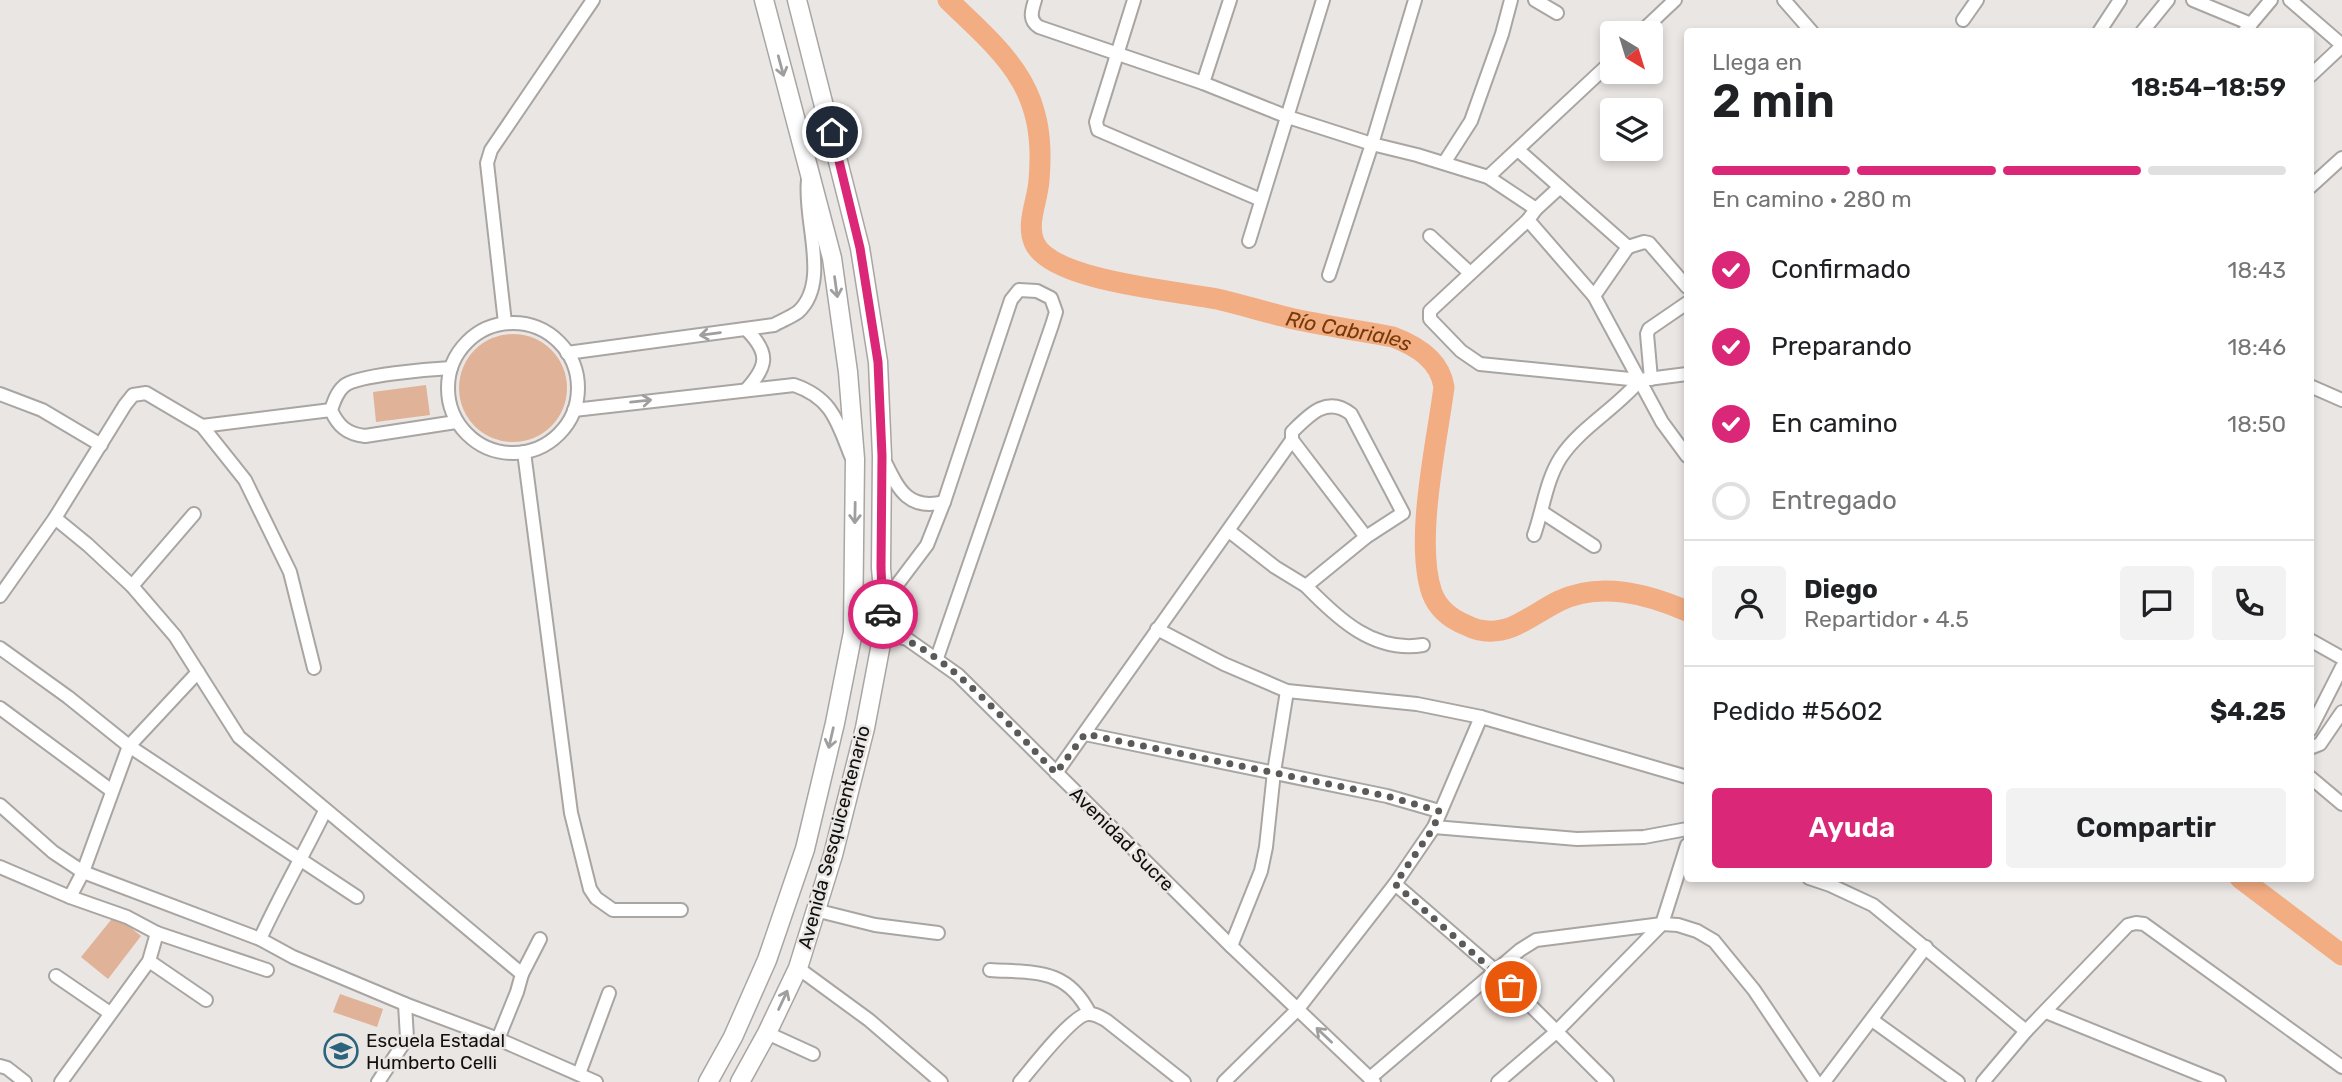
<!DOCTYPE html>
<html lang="es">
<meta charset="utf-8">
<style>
body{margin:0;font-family:Rubik,sans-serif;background:#f2f2f2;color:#202124;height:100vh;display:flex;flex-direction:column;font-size:26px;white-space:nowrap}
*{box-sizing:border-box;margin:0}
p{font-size:23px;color:#757577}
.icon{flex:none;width:38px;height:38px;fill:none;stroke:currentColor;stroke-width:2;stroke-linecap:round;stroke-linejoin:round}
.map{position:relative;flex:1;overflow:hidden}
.sheet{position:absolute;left:1684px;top:28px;width:630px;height:854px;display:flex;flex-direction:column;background:#fff;border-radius:7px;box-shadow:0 4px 10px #0003}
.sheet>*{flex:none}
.needle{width:46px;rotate:142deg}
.buttons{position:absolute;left:1600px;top:21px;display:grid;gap:14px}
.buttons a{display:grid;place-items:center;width:63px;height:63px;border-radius:7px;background:#fff;box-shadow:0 4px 10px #0003;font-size:35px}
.pin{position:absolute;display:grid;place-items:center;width:60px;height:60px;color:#fff;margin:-30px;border:4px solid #fff;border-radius:50%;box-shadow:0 2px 7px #0007}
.courier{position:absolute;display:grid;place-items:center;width:70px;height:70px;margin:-35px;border:5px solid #db2777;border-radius:50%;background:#fff;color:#222;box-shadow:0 2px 9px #0007}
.summary em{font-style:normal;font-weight:600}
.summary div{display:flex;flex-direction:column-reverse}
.summary{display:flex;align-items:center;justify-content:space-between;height:119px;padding:0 28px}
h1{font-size:46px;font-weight:600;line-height:52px}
.bar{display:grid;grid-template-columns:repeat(4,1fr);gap:10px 7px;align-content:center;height:84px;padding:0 28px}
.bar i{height:9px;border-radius:5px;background:#e0e0e0}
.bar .current{background:#db2777}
.bar p{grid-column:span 4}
.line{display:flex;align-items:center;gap:18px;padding:0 28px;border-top:2px solid #e0e0e0}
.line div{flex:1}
.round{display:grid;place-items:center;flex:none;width:74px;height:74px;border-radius:7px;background:#f2f2f2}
ol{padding:0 28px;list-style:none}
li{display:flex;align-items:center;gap:21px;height:77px}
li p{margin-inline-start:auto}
li .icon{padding:7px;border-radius:50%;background:#db2777;color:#fff;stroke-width:4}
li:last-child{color:#757577}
li i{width:38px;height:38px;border:4px solid #e0e0e0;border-radius:50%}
.cta{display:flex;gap:14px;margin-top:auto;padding:14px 28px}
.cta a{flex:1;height:80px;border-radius:7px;background:#db2777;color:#fff;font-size:28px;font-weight:600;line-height:80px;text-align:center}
.cta a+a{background:#f2f2f2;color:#202124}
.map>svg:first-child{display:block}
</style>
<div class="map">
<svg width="2342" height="1082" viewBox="0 0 2342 1082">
<rect width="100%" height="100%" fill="#eae6e4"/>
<g fill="#e0b297">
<circle cx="513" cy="388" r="54"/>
<path d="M426,385L430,415L376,422L373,392Z"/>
<path d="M115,915L141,936L108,979L81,957Z"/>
<path d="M340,994L383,1009L377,1027L333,1012Z"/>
</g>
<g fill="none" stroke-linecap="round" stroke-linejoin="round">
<g stroke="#f2ad83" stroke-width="21">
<path id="s1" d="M948,0C1009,58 1047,89 1039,180C1038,200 1026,222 1034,242C1049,281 1178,291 1217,299C1243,305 1268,313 1294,319C1327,326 1360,331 1393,337C1417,346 1440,360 1444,387C1437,442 1414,541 1432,593C1438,609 1451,619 1466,625C1481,633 1496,633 1512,627C1528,620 1543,609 1559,601C1600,581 1647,594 1687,611"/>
<path d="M2240,878L2342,955"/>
</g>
<defs>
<g id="street">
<path d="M1035,0C1032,10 1028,20 1039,27L1203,83L1288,117L1372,144L1417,155L1488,177L1536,209L1528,220L1594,296L1662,422L1687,456"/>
<path d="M1134,0L1096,122L1098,130L1261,200"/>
<path d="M1535,0L1557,13"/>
<path d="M1784,0L1812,32"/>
<path d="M2193,0L2251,24"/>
<path d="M2290,0L2342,45"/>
<path d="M1963,20L1977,0"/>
<path d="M2099,32L2120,0"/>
<path d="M2142,32L2168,0"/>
<path d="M2244,32L2271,0"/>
<path d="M1640,33L1675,0"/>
<path d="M2310,76L2342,46"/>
<path d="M1203,83L1230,0"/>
<path d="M1518,150L1628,247L1594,296"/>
<path d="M1444,163L1471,121L1502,34L1511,0"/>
<path d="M1488,177L1612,61"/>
<path d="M2310,187L2342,158"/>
<path d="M1536,209L1560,187"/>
<path d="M1528,220L1430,311V319L1461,351L1480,364L1640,380L1687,374"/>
<path d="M1430,236L1470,273"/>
<path d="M1249,241L1323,0"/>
<path d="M1628,247L1644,242L1649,243L1687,287"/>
<path d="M1329,275L1372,144L1415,0"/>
<path d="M505,323L487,163L491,150L593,0"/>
<circle cx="513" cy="388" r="65"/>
<path d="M746,329C770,353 768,366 746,390"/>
<path d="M567,353L774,325C781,321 791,317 798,312C831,282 803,220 808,180"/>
<path d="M451,368C432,369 356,375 344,386C337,392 334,401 331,410C338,426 347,434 365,436L456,422"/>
<path d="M1651,379L1647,334L1649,329L1687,303"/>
<path d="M2310,386L2342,400"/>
<path d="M0,394L42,410L101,445"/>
<path d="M574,410L794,385C832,398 837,421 851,456"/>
<path d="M202,426L331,410"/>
<path d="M1292,440L1366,537"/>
<path d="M524,452L571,813L590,889L596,898L613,910H681"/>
<path d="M884,460C898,488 907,511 944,502"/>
<path d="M1542,512L1594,546"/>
<path d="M55,518L88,545L132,586L175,636L239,737L522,974L517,992L498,1039"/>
<path d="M1534,535C1543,510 1546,480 1561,457C1581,427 1617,408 1640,380"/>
<path d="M132,586L194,514"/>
<path d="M1306,586C1338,619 1374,653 1423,645"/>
<path d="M0,596L55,518L125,405L133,395L146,393L202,426L245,480L290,572L314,668"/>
<path d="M884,602L927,545L944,502L1011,300L1019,290L1037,291L1051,298L1056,312L1052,325L937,658"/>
<path d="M1157,629L1224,664L1287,691L1417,704L1481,717L1687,777"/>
<path d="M853,632L883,633L907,639L958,675L1231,946L1374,1082"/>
<path d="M2310,640L2342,658"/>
<path d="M0,648L68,697L129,746L357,897"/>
<path d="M0,708L112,791"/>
<path d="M2310,730L2342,667"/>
<path d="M1085,734L1387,796L1439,811"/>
<path d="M2310,748L2320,744L2342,712"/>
<path d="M1056,773L1292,440V432C1309,415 1327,395 1351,414L1403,513L1366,537L1306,586L1275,567L1229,531"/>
<path d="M2310,777L2342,804"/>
<path d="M0,805L53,852L83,872L260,939L293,957L405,1004L498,1039L596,1082"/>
<path d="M1434,827L1577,839L1644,837L1687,829"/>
<path d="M0,867L70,897L83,872L129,746L198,672"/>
<path d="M1809,878L1830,885L1873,905L2026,1031"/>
<path d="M1395,884L1497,972L1607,1082"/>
<path d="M815,910L875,925L938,933"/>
<path d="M157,933L267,970"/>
<path d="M260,939C280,895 304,854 325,811"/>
<path d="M1231,946L1261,871L1266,847L1274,772L1287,691"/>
<path d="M149,961L206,1000"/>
<path d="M798,968L869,1020L941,1082"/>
<path d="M990,970C1036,973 1067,968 1090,1014"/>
<path d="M522,974L540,939"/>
<path d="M56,976L110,1013"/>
<path d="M2046,1012L2219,1082"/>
<path d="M1872,1020L1958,1082"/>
<path d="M767,1033L813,1054"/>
<path d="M0,1066L7,1068L25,1082"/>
<path d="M579,1074L609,993"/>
<path d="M1370,1078L1520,950L1536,940L1662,924L1678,925L1697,931L1714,941L1754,990L1816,1082"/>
<path d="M61,1082L149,961L157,933L127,917L70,897"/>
<path d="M378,1082L407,1038L405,1004"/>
<path d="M1020,1082C1032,1068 1071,1017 1087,1014C1095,1013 1100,1017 1107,1021L1184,1082"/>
<path d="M1224,1082L1297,1010L1395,884L1434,827L1481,717"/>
<path d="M1498,1082L1555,1033L1662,924L1687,845"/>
<path d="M1824,1082L1926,947"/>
<path d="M1983,1082L2026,1031L2128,925L2136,923L2144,924L2342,1067"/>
</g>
<g id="secondary">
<path d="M708,1082L733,1037L767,960L805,849L835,723L853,632L855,459L848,372L832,258L764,0"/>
<path d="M740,1082L767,1033L798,968L833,855L865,728L883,633L884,602L881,568L882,456L878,362L860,248L797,0"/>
</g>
</defs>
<use href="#street" stroke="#a9a5a3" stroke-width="16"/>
<use href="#secondary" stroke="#a9a5a3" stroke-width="21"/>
<use href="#street" stroke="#fff" stroke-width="12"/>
<use href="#secondary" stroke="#fff" stroke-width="18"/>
</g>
<defs><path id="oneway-shaft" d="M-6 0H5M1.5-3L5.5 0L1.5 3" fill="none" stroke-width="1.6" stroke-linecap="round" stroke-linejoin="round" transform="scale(1.75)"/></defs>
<g stroke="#9f9f9f">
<use href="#oneway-shaft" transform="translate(781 66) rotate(75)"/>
<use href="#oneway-shaft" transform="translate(836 287) rotate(82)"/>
<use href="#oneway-shaft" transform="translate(710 334) rotate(172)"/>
<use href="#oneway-shaft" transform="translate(641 401) rotate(-6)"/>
<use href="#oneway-shaft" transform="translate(855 513) rotate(91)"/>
<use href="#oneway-shaft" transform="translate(831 738) rotate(103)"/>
<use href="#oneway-shaft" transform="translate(783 1000) rotate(-65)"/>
<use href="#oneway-shaft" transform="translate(1324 1035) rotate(-137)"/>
</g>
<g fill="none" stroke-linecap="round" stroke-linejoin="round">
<path stroke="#5c5a59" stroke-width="7" stroke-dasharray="0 12.6" d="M883,614V633C938,640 1016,733 1056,773L1085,734L1387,796L1439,811L1434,827L1395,884L1511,987"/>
<path stroke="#db2777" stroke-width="9" d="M832,132L860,248L878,362L882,456L881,568L883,614"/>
</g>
<defs>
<symbol id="school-ring" viewBox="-11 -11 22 22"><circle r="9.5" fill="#eae6e4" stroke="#2b627c" stroke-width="1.5"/><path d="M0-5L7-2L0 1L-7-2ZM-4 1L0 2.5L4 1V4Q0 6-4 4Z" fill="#2b627c"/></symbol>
</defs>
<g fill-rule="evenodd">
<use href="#school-ring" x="322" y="1032" width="38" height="38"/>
</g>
<g text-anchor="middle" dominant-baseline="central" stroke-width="5" stroke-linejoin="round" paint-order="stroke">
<g font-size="19" fill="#100f0e" stroke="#eae6e4">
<text transform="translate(834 837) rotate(-75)">Avenida Sesquicentenario</text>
<text transform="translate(1122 839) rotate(45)">Avenidad Sucre</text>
</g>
<g font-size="19" fill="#100f0e" stroke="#eae6e4" text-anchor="start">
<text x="366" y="1040">Escuela Estadal<tspan x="366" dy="22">Humberto Celli</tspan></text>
</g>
<g font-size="21" font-style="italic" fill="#773907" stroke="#eae6e4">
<text stroke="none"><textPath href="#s1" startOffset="607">Río Cabriales</textPath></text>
</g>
</g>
</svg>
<div class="buttons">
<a><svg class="needle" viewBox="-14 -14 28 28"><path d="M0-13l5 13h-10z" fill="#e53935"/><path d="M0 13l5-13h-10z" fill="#757577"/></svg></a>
<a><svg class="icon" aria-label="layers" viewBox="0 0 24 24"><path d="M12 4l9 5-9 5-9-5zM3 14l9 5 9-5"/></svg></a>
</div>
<div class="pin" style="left:1511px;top:987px;background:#ea580c"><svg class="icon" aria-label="bag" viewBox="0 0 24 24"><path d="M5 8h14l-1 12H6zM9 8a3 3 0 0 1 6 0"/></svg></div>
<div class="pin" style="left:832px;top:132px;background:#1f2937"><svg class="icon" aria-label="home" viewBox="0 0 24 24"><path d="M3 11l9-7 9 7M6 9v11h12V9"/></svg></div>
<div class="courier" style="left:883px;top:614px"><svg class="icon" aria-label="car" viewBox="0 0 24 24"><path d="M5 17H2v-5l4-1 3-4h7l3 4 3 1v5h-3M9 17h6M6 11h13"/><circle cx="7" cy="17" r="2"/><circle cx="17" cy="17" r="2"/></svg></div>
<section class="sheet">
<div class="summary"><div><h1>2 min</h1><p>Llega en</p></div><em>18:54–18:59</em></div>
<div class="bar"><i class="current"></i><i class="current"></i><i class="current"></i><i></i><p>En camino · 280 m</p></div>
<ol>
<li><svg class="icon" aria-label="check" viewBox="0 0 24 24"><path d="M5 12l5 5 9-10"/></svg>Confirmado<p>18:43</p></li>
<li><svg class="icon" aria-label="check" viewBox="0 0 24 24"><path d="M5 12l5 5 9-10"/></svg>Preparando<p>18:46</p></li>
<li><svg class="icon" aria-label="check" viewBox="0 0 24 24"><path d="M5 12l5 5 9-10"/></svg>En camino<p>18:50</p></li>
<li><i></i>Entregado</li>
</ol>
<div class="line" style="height:126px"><a class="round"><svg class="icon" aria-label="person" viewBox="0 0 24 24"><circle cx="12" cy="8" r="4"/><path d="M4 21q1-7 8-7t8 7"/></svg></a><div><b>Diego</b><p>Repartidor · 4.5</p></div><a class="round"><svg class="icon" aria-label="chat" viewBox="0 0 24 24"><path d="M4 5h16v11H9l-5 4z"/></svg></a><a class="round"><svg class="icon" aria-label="phone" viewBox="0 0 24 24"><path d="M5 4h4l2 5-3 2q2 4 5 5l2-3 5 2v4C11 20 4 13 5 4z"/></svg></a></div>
<div class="line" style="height:91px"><div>Pedido #5602</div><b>$4.25</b></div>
<div class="cta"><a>Ayuda</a><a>Compartir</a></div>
</section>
</div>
